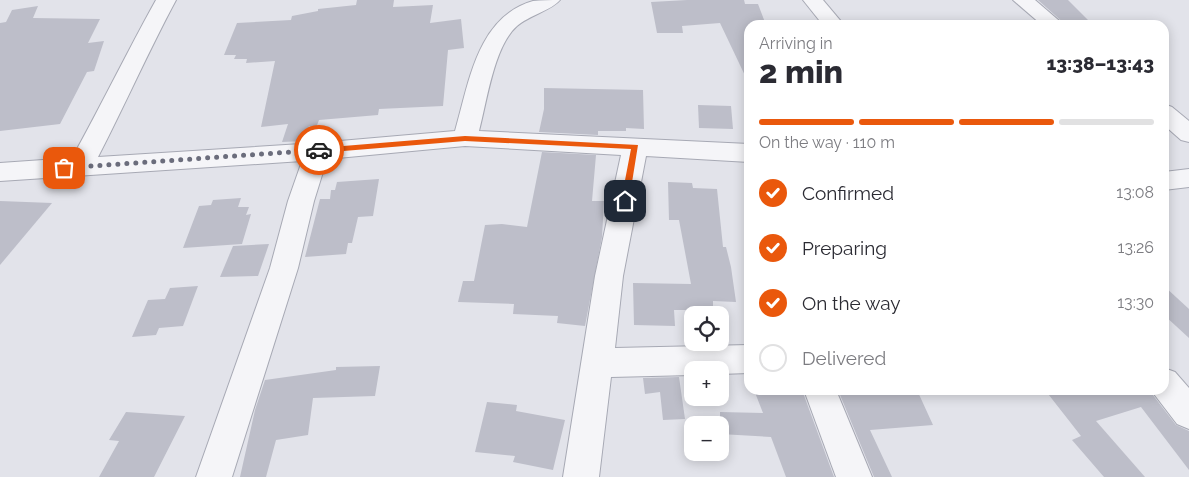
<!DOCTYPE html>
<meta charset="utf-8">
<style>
body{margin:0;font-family:Raleway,sans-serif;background:#f2f2f3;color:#2b2b33;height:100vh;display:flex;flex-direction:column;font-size:19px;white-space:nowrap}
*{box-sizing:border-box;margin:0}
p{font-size:16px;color:#7c7c81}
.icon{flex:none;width:28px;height:28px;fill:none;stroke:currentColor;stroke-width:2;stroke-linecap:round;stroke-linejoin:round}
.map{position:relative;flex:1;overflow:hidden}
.details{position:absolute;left:744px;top:20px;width:425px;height:375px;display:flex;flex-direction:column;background:#fff;border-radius:15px;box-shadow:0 2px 12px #0003}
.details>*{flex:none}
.buttons{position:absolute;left:684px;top:306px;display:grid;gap:10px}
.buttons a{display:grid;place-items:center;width:45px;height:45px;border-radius:10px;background:#fff;box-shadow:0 2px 12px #0003;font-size:25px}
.pin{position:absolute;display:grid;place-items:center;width:42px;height:42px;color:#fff;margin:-21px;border-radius:10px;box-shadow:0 2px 8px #0006}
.courier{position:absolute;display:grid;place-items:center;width:50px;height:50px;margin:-25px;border:4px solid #ea580c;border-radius:50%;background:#fff;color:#222;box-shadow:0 1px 6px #0007}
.head em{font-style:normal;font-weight:800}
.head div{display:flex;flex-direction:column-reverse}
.head{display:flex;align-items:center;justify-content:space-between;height:85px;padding:0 15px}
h1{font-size:32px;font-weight:800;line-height:38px}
.bar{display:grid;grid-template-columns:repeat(4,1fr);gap:8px 5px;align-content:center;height:60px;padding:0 15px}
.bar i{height:6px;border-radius:4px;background:#e1e1e2}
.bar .active{background:#ea580c}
.bar p{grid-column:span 4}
ol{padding:0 15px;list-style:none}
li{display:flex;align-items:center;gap:15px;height:55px}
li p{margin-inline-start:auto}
li .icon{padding:5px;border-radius:50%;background:#ea580c;color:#fff;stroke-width:4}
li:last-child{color:#7c7c81}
li i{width:28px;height:28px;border:2px solid #e1e1e2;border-radius:50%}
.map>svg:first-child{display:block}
</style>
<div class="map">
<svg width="1189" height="477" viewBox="0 0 1189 477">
<rect width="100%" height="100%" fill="#e2e3ea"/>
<g fill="#bdbec9">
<path d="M357,0H394L393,7L433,5L430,23L461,19L464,48L448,50L443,106L379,109L378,115L319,120L316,128L309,126L304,141L282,142L288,124L261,127L275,61L246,63L247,59H234L236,55H224L237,23L291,20L292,16L318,11V9L356,5Z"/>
<path d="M687,0H744L745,4H758L766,25H749V84L720,23L682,26L683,33H657L651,2Z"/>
<path d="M1038,0H1068L1093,25H1066Z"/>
<path d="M38,6L33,18L100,19L88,43L104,41L94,71L87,72L60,124L0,131V23L6,22L12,10Z"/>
<path d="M544,88L643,90L644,129L626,128V131H598V135L539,132L544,109Z"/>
<path d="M698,105L731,106L733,129L699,128Z"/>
<path d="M542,152L596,155L592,201H604L602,237L585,326L557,323L558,316L513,314L514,304L458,302L463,281H474L485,225L502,224L527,227Z"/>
<path d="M379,179L373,216L358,217L352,243H348L346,254L305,257L320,199H330L331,190H335L337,182Z"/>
<path d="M668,182L692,183L693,188L717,189L723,247H726L731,267L736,302L713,301V310H674L675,326L634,325L633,283L691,284L679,220H669Z"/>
<path d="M241,198L238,207H249L246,215L251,214L242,244L183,248L199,206L211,205L213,200Z"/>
<path d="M0,201L52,203L0,265Z"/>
<path d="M269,244L258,276L220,277L233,246Z"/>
<path d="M198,286L183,326L159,328L156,335L132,337L148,300L165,299L170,288Z"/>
<path d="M1164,286L1189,309V338L1164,315Z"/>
<path d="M380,366L375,396L313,398L308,435L276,440L266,477H240L255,410L265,380L336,370V367Z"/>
<path d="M679,377L685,419L663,420L660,392L645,394L643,378Z"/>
<path d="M754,390H802L834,477H786L771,437L720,434V412L763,413Z"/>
<path d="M838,390H917L933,425L870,430L892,477H874Z"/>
<path d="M1045,390H1149L1176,425L1189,431V470L1141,407L1096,421L1145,477H1104L1072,440L1081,436Z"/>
<path d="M487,402L517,405L516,411L565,420L553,470L513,462L515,456L475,452Z"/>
<path d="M126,412L185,416L154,477H99L119,441L109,440Z"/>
</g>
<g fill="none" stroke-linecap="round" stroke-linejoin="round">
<defs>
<g id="minor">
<path d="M156,0H176C148,52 125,105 98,157L317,143L455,131C469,83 477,17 533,1C541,0 551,0 560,0C552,10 528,16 517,26C494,46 487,101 479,131L749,144V162L646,156L623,276L615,348L749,345V373L720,374V370H692V375L611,377L599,477H563L595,276L621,155L465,146L327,159L314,201L298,268L232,477H196L270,268L288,201L302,161L0,181V163L72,158C101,106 127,52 156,0Z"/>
<path d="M803,0H823L844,25H823Z"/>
<path d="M1013,0H1035L1064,25H1042Z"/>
<path d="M1164,104L1172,107L1189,121V142L1181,140L1164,125Z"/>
<path d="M1189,169V187L1164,190V172Z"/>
<path d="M1164,368L1175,372L1189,388V429L1177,424L1151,390H1164Z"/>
<path d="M804,390H836L872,477H836Z"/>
</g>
</defs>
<use href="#minor" stroke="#a7a9b4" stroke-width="2"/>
<use href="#minor" fill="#f5f5f8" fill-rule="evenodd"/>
</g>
<path fill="#ea580c" d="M465,136L638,145L629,201L625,204L621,201L631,149L465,141L319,153L315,150L319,148Z"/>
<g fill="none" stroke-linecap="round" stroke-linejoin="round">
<path stroke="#6b6d7c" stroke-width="5" stroke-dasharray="0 9" d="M64,168L319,150"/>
</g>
</svg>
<div class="buttons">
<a><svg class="icon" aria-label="locate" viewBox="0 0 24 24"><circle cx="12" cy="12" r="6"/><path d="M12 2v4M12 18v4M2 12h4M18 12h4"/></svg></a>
<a>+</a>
<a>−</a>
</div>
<div class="pin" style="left:64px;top:168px;background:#ea580c"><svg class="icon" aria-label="bag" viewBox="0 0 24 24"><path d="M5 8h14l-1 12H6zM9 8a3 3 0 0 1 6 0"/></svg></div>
<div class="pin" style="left:625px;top:201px;background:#1f2937"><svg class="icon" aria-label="home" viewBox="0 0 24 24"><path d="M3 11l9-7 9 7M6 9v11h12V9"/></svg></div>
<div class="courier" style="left:319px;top:150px"><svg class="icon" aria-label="car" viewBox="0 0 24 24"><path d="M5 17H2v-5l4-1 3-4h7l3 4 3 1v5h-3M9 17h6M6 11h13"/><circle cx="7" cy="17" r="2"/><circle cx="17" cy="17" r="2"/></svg></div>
<section class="details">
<div class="head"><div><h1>2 min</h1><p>Arriving in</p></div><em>13:38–13:43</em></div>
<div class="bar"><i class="active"></i><i class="active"></i><i class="active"></i><i></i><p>On the way · 110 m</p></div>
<ol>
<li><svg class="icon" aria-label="check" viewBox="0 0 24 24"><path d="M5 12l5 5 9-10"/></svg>Confirmed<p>13:08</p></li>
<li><svg class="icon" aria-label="check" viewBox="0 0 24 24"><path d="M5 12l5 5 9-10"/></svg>Preparing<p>13:26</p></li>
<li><svg class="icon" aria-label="check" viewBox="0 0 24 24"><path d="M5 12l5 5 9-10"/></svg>On the way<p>13:30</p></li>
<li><i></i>Delivered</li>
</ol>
</section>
</div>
